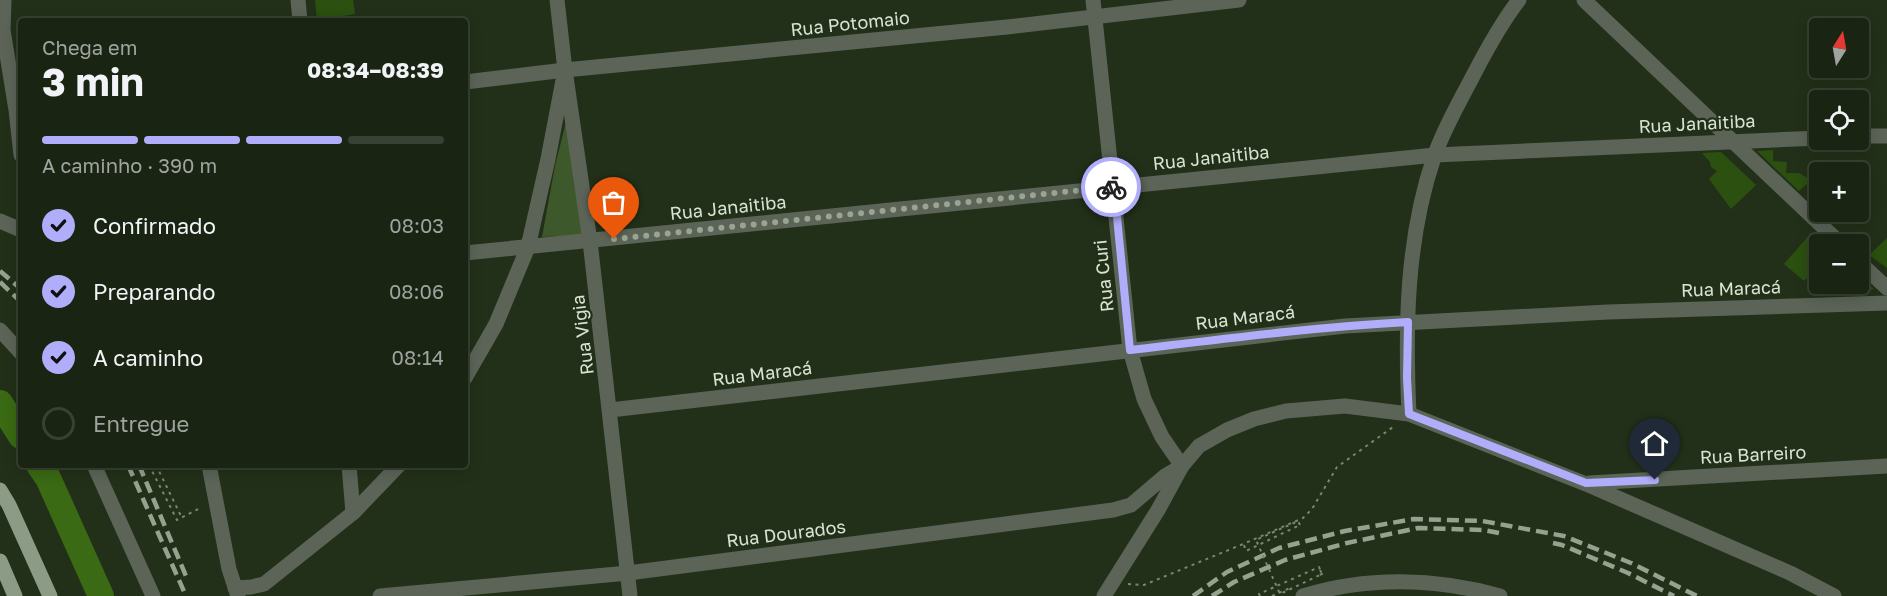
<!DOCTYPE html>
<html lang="pt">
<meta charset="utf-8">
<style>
body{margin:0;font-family:"Golos Text",sans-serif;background:#273021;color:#f1f3f6;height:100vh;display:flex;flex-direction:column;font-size:22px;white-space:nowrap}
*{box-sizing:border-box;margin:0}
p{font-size:20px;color:#9fa4a0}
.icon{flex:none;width:33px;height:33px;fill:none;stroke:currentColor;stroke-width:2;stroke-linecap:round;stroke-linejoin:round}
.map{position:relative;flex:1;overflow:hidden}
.details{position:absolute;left:18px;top:18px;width:450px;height:450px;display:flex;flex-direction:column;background:#1a2413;border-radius:6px;box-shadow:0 3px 15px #0003,0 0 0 2px #384133}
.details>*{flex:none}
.needle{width:39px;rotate:11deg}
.fabs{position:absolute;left:1809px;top:18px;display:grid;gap:12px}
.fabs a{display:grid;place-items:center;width:60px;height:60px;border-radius:6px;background:#1a2413;box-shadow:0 3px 15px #0003,0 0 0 2px #384133;font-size:30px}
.pin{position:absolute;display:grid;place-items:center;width:51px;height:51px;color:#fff;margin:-62px -26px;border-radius:50% 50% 50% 0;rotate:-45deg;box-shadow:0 0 6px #0007}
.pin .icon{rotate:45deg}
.courier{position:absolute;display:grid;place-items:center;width:60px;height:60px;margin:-30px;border:4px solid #b0aefa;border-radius:50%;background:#fff;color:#222;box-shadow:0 2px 8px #0007}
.summary em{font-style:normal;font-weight:700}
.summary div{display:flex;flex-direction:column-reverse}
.summary{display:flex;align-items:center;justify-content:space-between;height:102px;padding:0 24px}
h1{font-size:39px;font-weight:700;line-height:45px}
.bar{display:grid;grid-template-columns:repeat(4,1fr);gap:9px 6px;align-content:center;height:72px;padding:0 24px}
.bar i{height:8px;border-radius:4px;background:#384133}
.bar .on{background:#b0aefa}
.bar p{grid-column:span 4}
ol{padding:0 24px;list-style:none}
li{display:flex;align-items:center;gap:18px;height:66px}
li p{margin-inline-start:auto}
li .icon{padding:6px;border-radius:50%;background:#b0aefa;color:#111;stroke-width:4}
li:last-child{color:#9fa4a0}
li i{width:33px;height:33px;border:3px solid #384133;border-radius:50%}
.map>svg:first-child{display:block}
</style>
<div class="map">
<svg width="1887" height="596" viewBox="0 0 1887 596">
<rect width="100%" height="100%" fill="#223019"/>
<path fill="#3d592c" d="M566,122L583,235L542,237L555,166Z"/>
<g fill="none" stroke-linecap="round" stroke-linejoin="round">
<g stroke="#3a6a13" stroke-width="26">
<path d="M0,403L21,436"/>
<path d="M39,465L48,478L101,596"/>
</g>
</g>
<g fill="#2b500f">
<path d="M315,0H353L355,14L317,20Z"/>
<path d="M1773,150V161L1787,162L1786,173H1799L1811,180L1799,191L1757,151Z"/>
<path d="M1721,152L1756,185L1731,209L1709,179L1717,171L1711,167L1710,162L1702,153Z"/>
<path d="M1811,233L1820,240V277L1813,271L1804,281L1784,264Z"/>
<path d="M1887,238V268L1869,255Z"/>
<path d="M1858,275L1874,289L1848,295L1837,284H1858Z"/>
</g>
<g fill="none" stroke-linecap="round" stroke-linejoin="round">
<g stroke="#798672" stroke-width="2" stroke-dasharray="3 4.5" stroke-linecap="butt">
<path d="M149,465L177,520L202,507"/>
<path d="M156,465L181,516"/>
<path d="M1244,545L1246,551L1300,525"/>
<path d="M1128,584L1144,585L1243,544L1303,518L1312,509L1337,467L1393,427"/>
<path d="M1260,596L1259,594L1319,567L1322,574L1317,576"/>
<path d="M1272,596L1292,587"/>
</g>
<g stroke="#5c6458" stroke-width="15">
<path d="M4,0L3,30L16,110L21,155"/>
<path d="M298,0L300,21"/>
<path d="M1584,0L1841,244"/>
<path d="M565,70L590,241L630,596"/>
<path d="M465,82L565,70L1007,27L1239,0"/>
<path d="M1858,136H1887"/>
<path d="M0,221L21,230"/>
<path d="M465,253L1435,155L1820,138"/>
<path d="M1858,261L1887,288"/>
<path d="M0,330L21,353"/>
<path d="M465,378L496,324L528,247L548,159L565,70L557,0"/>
<path d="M610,410L1345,326L1608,312L1887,303"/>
<path d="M1409,414C1405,328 1406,240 1434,157C1444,128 1460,101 1474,74C1487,49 1501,23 1519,0"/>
<path d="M94,465L153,596"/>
<path d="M209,465L229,569L238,596"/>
<path d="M349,465L353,513"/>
<path d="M1589,483L1887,466"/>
<path d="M235,588L251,587L264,584L353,513L399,465"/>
<path d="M380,596L628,573L1113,510L1131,505L1165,476L1182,466L1162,437L1144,399L1130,350L1093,0"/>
<path d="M1104,596L1158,510L1182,466L1199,446L1227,430L1254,419L1286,411L1345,406L1409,414L1586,484L1790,573L1834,596"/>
<path d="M1303,596C1367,576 1436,578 1500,596"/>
</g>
<g stroke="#8c9b85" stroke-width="15">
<path d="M0,490L9,505L50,596"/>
<path d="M0,561L15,596"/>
</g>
<g stroke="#96a290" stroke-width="4.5" stroke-dasharray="12 6" stroke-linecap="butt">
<path d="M0,271L21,289"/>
<path d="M0,282L21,302"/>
<path d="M128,465L186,596"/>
<path d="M139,465L186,576"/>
<path d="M1553,543L1562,545L1628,573L1674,596"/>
<path d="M1193,596L1227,572L1279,548L1345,531L1414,519L1482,521L1564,536L1631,563L1697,596"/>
<path d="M1212,596L1234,582L1285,560L1347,543L1418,528L1484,530L1499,533"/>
</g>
<path stroke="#798672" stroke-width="2" stroke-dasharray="3 4.5" stroke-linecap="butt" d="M1300,525L1298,521L1256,540L1280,594L1322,574L1319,568"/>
</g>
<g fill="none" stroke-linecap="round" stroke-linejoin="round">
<path stroke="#99a493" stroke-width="6" stroke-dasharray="0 10.8" d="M614,239L1111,187"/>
<path stroke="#b0aefa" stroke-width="8" d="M1111,187L1114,186L1130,350C1223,339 1315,327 1408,322L1407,378L1409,414L1586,483L1655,480"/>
</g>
<g text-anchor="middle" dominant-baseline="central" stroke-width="4.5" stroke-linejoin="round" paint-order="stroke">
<g font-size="18" fill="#d9e3d4" stroke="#223019">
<text transform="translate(850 23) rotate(-6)">Rua Potomaio</text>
<text transform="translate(1697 123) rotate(-3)">Rua Janaitiba</text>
<text transform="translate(1211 157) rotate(-6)">Rua Janaitiba</text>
<text transform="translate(728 207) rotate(-6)">Rua Janaitiba</text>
<text transform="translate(1103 276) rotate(-96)">Rua Curi</text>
<text transform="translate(1731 288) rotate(-2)">Rua Maracá</text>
<text transform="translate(1245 317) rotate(-7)">Rua Maracá</text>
<text transform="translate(582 335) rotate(-97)">Rua Vigia</text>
<text transform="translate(762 373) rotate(-7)">Rua Maracá</text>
<text transform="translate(1753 454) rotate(-3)">Rua Barreiro</text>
<text transform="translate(786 533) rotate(-7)">Rua Dourados</text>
</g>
</g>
</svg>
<div class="fabs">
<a><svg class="needle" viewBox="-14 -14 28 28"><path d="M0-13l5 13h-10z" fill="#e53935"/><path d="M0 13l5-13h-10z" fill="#9fa4a0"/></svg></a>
<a><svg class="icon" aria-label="locate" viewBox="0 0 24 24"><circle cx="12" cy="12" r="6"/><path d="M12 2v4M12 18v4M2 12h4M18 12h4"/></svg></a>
<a>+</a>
<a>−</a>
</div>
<div class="pin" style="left:614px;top:239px;background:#ea580c"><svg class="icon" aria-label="bag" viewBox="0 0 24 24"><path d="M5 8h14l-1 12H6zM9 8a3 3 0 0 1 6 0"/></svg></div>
<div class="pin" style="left:1655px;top:480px;background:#1f2937"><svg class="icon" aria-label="home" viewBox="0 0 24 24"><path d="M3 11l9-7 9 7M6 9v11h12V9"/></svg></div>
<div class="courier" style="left:1111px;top:187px"><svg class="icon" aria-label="bike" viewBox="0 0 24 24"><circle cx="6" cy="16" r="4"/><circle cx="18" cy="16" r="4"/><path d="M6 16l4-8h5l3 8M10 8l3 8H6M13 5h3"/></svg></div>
<section class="details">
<div class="summary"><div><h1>3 min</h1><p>Chega em</p></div><em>08:34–08:39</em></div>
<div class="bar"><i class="on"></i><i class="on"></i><i class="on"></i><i></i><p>A caminho · 390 m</p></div>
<ol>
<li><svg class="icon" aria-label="check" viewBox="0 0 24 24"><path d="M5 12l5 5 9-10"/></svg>Confirmado<p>08:03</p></li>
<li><svg class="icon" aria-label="check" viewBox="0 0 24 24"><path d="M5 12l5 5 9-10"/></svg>Preparando<p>08:06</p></li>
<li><svg class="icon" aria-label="check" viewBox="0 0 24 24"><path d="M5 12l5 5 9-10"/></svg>A caminho<p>08:14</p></li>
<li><i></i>Entregue</li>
</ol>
</section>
</div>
